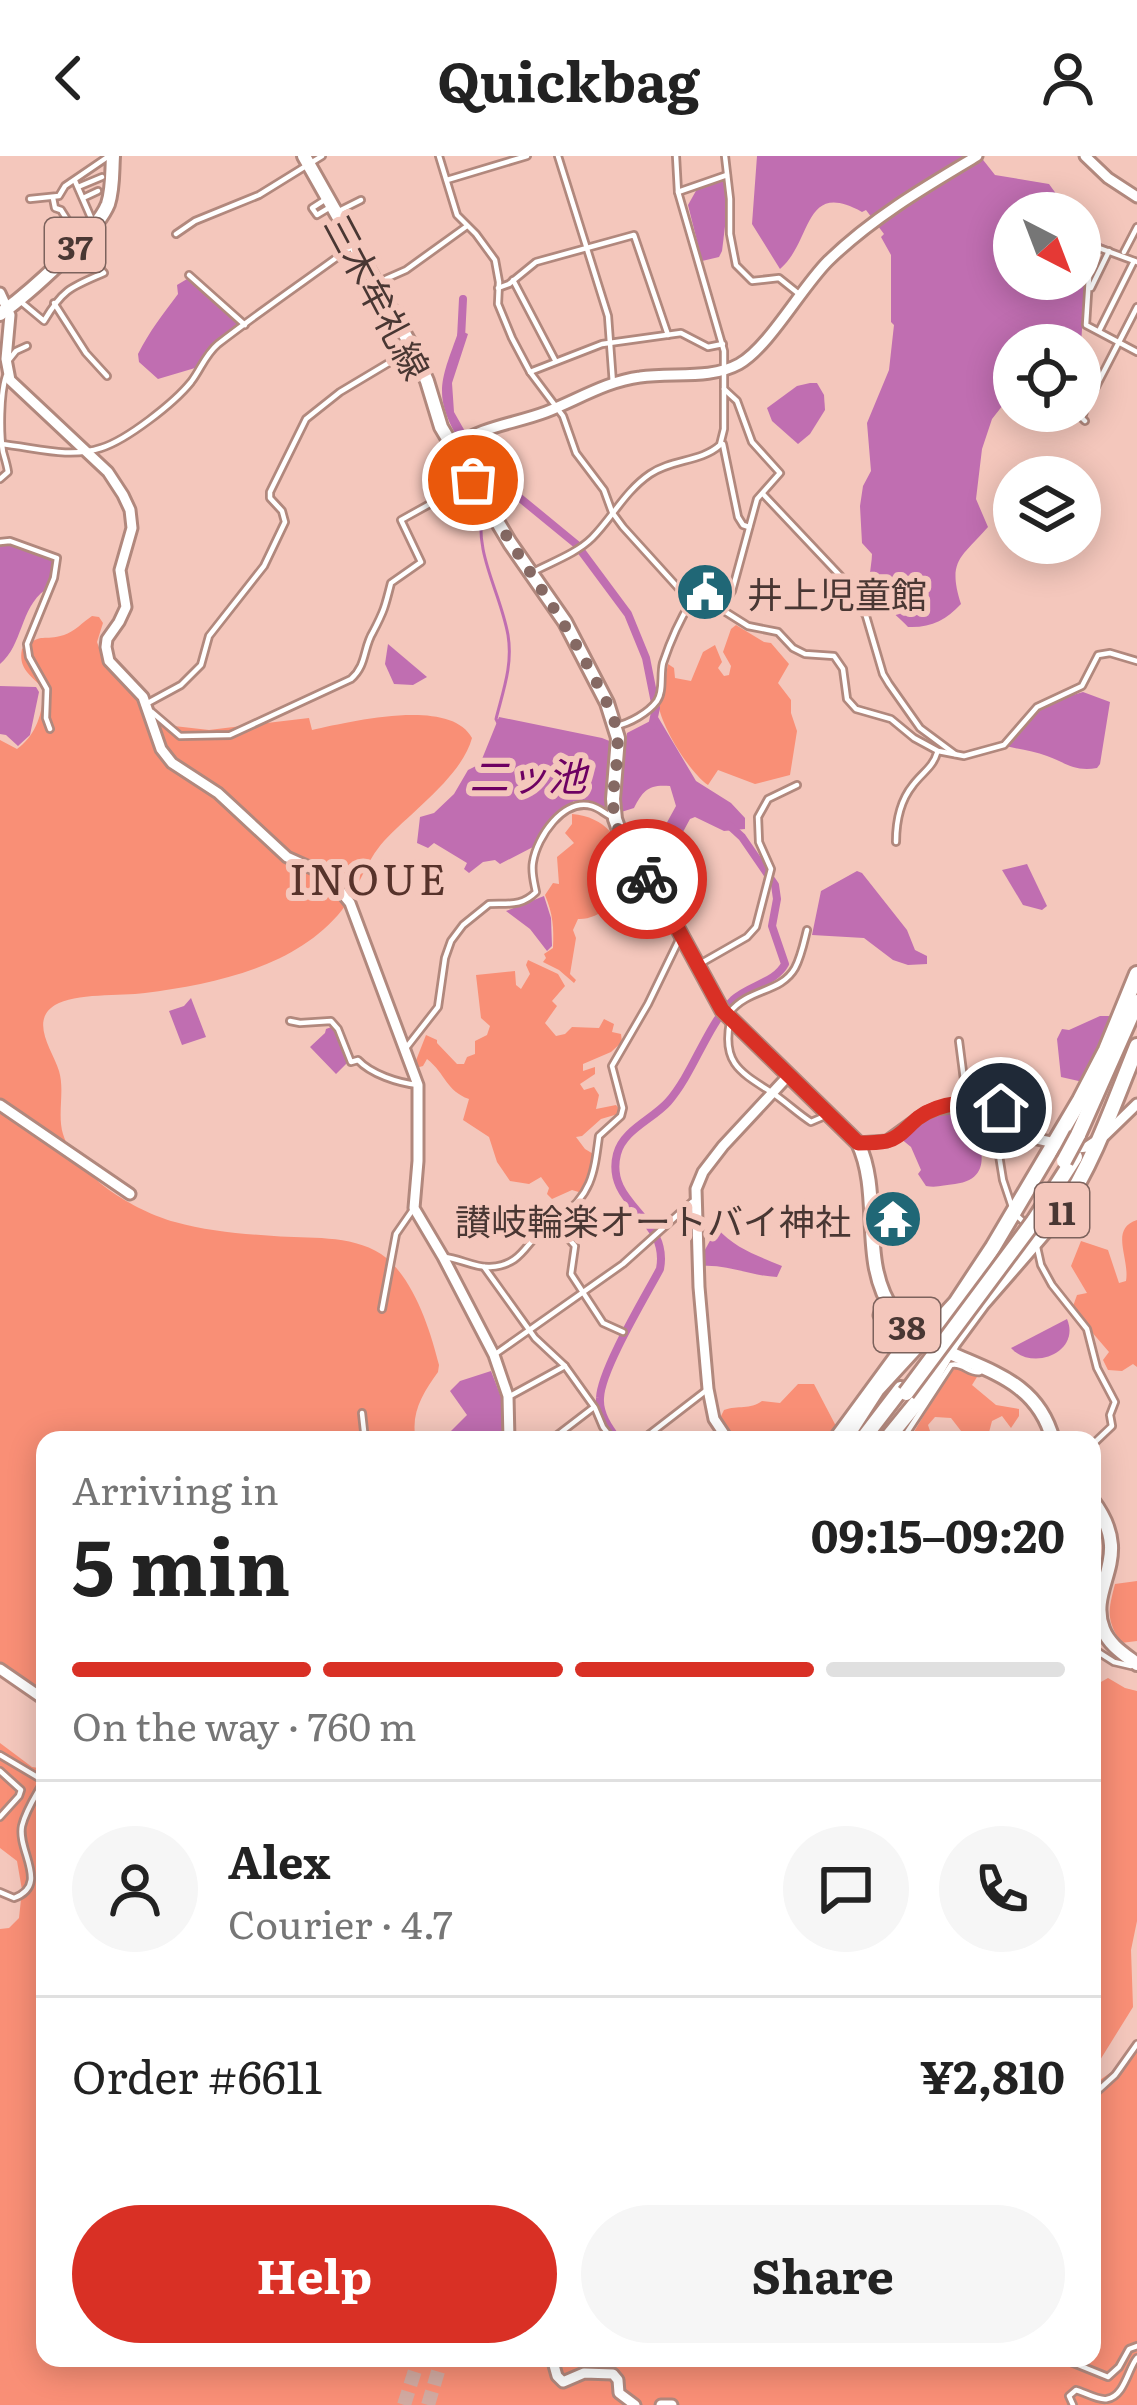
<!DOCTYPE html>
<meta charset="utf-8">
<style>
body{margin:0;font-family:Literata,"Noto Sans JP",serif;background:#f6f6f6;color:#222;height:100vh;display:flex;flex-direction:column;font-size:45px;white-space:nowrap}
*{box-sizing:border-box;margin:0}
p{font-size:39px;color:#767676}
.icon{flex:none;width:66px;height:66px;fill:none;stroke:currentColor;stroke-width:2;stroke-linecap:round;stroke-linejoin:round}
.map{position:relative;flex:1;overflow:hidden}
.side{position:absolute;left:36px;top:1275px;width:1065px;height:936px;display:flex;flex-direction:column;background:#fff;border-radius:24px;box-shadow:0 6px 30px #0003}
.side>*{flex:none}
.needle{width:78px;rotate:138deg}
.tools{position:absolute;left:993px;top:36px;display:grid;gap:24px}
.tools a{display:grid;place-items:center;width:108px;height:108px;border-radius:50%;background:#fff;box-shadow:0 6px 30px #0003;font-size:60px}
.pin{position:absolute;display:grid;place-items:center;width:102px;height:102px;color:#fff;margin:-51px;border:6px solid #fff;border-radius:50%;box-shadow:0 3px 12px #0007}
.courier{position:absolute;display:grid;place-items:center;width:120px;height:120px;margin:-60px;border:9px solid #d93025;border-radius:50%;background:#fff;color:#222;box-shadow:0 3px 15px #0007}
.summary em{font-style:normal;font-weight:700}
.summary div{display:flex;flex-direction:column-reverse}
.summary{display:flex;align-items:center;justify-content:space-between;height:204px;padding:0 36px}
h1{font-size:78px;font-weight:700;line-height:90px}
.bar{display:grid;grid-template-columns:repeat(4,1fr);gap:18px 12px;align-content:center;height:144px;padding:0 36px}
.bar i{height:15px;border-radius:9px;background:#e0e0e0}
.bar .selected{background:#d93025}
.bar p{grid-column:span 4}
.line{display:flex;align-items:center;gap:30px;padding:0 36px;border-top:3px solid #e0e0e0}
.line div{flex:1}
.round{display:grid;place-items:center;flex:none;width:126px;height:126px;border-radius:63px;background:#f6f6f6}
.cta{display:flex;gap:24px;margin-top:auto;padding:24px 36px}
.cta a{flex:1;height:138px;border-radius:72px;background:#d93025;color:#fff;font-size:48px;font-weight:700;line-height:138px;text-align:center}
.cta a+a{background:#f6f6f6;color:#222}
header{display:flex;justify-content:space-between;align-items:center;height:156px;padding:0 36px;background:#fff;font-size:54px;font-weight:700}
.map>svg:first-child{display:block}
</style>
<header><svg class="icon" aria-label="back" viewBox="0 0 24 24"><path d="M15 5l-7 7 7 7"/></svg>Quickbag<svg class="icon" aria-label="person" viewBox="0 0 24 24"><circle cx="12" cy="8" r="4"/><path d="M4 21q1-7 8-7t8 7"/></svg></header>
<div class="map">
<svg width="1137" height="2249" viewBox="0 0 1137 2249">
<rect width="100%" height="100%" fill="#f4c7bc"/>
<g fill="#f98f76">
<path d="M92,460L99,461L103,467L97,486L105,509L139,546L161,564L174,570L209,574L309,562L312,574C350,566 450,541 472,582C462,620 411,656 384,685C365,706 359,733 342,754C297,811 214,828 145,837C121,840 75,837 55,849C29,865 53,895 59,915C65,935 57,958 63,978C76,1020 135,1055 175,1066C206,1075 242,1078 274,1080C308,1083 350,1078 381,1098C413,1120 430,1173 439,1209L438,1216C423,1237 410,1257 416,1284H45V1536L0,1506V584L17,593C36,580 45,554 42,531C30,519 18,512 22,493C43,475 43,486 64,479C74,476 83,466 92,460Z"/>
<path d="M736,469L764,486L771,487L789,508L778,527L791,544V557L797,575L790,619L755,628L718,614L708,629C689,616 661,570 658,547C666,537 665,521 668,508L674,512L675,522L691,525L703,496L715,489L722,506L718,512L724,520L729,519L731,510L723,496L731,473Z"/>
<path d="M572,658C606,661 620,683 631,713L627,719L630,726C618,744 600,764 578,763L573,774L576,782L570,818L576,824L574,827L559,814L543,806L546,802L544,798L553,792C554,772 553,758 545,739L553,727L559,728L557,701L574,687L565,677L572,668Z"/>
<path d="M528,804L558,818L565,830L552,845L557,850L545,867L556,880L565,878L572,871L599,872L604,863L614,868L612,876L621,878L622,886L611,896L583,908V915L595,911V918L580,928L584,934L594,931L599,939L596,953L616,949L620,954L618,958L601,963L582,980L576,981L585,993L595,999V1007L582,1037L572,1034L552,1043L547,1038L549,1032L541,1021L529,1028L510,1025L497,1006L489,981L463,964L469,943C446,935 446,918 427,903L423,910L416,912L415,907L426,879L437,884V887L457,908H464L467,901L475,898V885L487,879L490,870L481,862L476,819L515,815L516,829L521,833L530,818L526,809Z"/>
<path d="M1137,1064V1211L1133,1208L1122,1215L1108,1214L1103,1204L1109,1196L1072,1153L1077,1139L1087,1137L1071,1110L1081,1085L1108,1094L1119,1127L1126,1125C1130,1102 1109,1073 1137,1064Z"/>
<path d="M953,1211L960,1212L977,1221L972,1229L996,1249L1019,1253V1260L1011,1272L1002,1260L992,1265L987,1284H968L951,1262L935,1261L928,1269L933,1284H909Z"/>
<path d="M798,1228H814L837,1272L828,1284H746L731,1280L719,1264L724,1254C738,1249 750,1254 762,1245L780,1247Z"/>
<path d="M1137,1425V1485L1121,1487C1106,1463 1108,1455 1115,1428Z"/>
<path d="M1108,1522L1125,1532L1137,1535V1765L1131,1794L1133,1851L1092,1917V1531Z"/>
<path d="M0,1587L32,1611L45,1613V2202H1092V1927L1094,1928L1110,1917L1121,1916L1137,1896V2249H0V1773L9,1772L19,1762L22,1734L17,1705L0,1692Z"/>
</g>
<g fill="#c06eb1">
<path d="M757,0H980L995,19L1049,28L1070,57H1014V123H1080V71L1088,81L1080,204V189H1014V235L992,263L982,293L976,343L988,371C961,402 947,404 961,448C946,464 931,472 908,471C894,455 872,445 870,420C870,412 872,405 872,398L862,387L860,350L863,330L871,315L867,267L889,214L894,169L891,166V99L881,81L884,78L866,54L862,56C803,23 813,85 780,113L752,68Z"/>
<path d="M721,24L724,25L728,46L722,95L719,101L702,105L688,49L697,33Z"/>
<path d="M187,123L239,167L205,196L195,212L158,223L139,206L138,198C149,176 163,158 178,138L177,129Z"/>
<path d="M459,174L468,178L452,227L454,256L483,307L514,337L485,317L487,330H484C481,314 471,303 462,289C431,239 441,225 459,174Z"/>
<path d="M810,227H817L824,239L825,254L810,278L798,288L772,265L767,252L797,230Z"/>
<path d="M7,387L50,402L55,409L45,434C20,452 23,489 0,508V389Z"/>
<path d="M388,488L427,521L413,529L394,528L385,508Z"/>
<path d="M0,530L36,531L39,536L30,579L18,590L6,579L0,578Z"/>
<path d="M1083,536L1110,546L1100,608L1097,612C1075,616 1066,607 1047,600C1034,595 1018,593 1005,590C1033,555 1039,548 1083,536Z"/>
<path d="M499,561L602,582L617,588L613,655L593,646L574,645L548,668L533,691L500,708L495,704L483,706L469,717L464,713L467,707L434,687L428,692L417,687L420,661L434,657L454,638L468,614L480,608Z"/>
<path d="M658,561L696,625L731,647L745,662V673L724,675L695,661L690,663L671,698L656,693L659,681L676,650L670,630C649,628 643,634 634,652L618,657L627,577Z"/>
<path d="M1027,708L1047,750L1042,754L1023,749L1002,714Z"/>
<path d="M857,715L862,717L907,774L915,794L927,800V808L908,809L893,804L864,782L812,779L821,735Z"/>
<path d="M544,740L551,762L552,790L547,795L530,773L506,755Z"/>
<path d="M191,842L206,881L182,889L169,855L184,850Z"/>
<path d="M1100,860H1112L1083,926L1061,921L1057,883L1062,873L1069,874Z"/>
<path d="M334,870L348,906L336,918L310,891L325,877L326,873Z"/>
<path d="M965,950C975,975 1002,1022 955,1028C944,1029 937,1032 926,1030L918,1018L921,1014L911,991L900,982L924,960Z"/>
<path d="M717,1072C735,1093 759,1100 782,1110L777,1121C751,1120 727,1108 701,1110V1101Z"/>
<path d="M1067,1163C1081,1196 1033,1216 1011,1192Z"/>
<path d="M491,1215L503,1246L506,1284H442L467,1259L450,1235L460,1225Z"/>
</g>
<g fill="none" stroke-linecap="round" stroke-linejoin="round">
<g stroke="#c06eb1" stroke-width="3">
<path d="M1089,84L1137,104"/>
<path d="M483,350C473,397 500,434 508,479C513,509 503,535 496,563L498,567"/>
</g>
<g stroke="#c06eb1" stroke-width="8">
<path d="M461,182L463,143"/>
<path d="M509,333L576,388L628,458L646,502L656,552L652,570"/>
<path d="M618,1284C609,1272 599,1258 600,1242C601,1214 645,1141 660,1113C670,1061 604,1049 617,998C623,974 653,963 668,946C694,916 706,871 733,844C749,829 775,827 785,808L772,770L777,743L775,729L742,681L730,670"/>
</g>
<g stroke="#d2aaa1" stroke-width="14" stroke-dasharray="14 7" stroke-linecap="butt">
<path d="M404,2249L419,2202"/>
<path d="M428,2249L442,2202"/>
</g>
<defs>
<g id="street">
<path d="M439,0L457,59L476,78L495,104L499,126L498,148L512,182L530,216L563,260L576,297L604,334L612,356L623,371L691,446L721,453L748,470L778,476L793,492L805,498L834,500L843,513L847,543L856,553L891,563L914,582L938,595L964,600L1004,589L1037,551L1082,530L1098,499L1110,497L1137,505"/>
<path d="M558,0L608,160L613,228"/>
<path d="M725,0L730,43V78L736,109L752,125L779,122L799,138"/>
<path d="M447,24L527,0"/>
<path d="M75,25L92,64"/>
<path d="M78,31L102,21"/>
<path d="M678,36L727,19"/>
<path d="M53,42L55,52L61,54L80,84"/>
<path d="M83,42L98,35"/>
<path d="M30,43L59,40L65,30L109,0"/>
<path d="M326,43L312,52L317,59L332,50"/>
<path d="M341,54L361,44"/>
<path d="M176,78L195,65L259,39L322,0"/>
<path d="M1124,96L1137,71"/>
<path d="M1137,106L1091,89L1086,169L1137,196"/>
<path d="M189,119L245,169"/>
<path d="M513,124L555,204"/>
<path d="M381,125L406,114L467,70"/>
<path d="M498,132L509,128L536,106L634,79L668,179"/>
<path d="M1091,132L1109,95"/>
<path d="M20,145L44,165C63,133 71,131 104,117L81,92"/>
<path d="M54,147L86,197L107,220"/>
<path d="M1099,175L1134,105"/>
<path d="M8,205L16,195L27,190"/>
<path d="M530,216L602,188L681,177L708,191L723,188"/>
<path d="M1085,265L1082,262L1085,252L1137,151"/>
<path d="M0,288C34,291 68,303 101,292C127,284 174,247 191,226C201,213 205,199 218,188C262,154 309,122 354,89"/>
<path d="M723,288L738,361L743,369L749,371"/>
<path d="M0,323L8,316C7,309 5,303 3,296C0,278 0,238 6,220"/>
<path d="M763,338L847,427L866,460L883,518L889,528L920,572L955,598"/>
<path d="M0,386L10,385L57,402L54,422L27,488L29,501L47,533L46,562L50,573"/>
<path d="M533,416C552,406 577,397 592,382C612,362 625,335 650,318C672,303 701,306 720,289L724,273V195L678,36L676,0"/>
<path d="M721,453L732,435L757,343L780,317L752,286L737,245L724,233"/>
<path d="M146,548L181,529L201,509L209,480L264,410L285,366L282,355L270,342V336L306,263L340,236L412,193"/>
<path d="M152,556L180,580L230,579L351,523C367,509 363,492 373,476C384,455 385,451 391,427L421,406L401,364L473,324"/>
<path d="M616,570C630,567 648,557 657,545C664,535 660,519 663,507C670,486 679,465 691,446"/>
<path d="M896,686C896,666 900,645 913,629C922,617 933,611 937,597"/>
<path d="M698,809L747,781L756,771L771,713L759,686L758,661L768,643L797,629"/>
<path d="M730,856C749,832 781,837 795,812C801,801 804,786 807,774"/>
<path d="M290,865L300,867L331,865L338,873L351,906L358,904C371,918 398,927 418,929"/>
<path d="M730,866C722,907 740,916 771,936C785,945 797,957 811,966L825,960"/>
<path d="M959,885L967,947L986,969L998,993L1003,1024L1014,1057L1028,1070"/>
<path d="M406,892L438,851L445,802L451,785L463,769L489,748C508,747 521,751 536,736C534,726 531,716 533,706C537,681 563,642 592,650C599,652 604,657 610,660"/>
<path d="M555,1067L575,1090L571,1118L603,1167L623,1176"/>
<path d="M1037,1091L1041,1109L1052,1129L1087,1173L1097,1212L1115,1246L1110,1259L1112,1270L1092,1289"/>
<path d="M444,1101C459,1102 475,1112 490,1111C521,1109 524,1090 543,1073C547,1069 554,1067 559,1063C592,1038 594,1018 599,980L621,960L623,952L612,910L648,848L679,784"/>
<path d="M484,1111L535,1182L565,1210L595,1252L603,1271L613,1284"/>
<path d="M382,1153L396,1078L414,1052"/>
<path d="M494,1199L623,1108L692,1046"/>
<path d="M512,1239L565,1210"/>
<path d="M362,1257L365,1284"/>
<path d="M551,1284L594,1251"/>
<path d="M642,1284L708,1233"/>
<path d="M902,1284L951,1209C963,1206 969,1218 980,1216"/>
<path d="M1092,1492L1114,1506L1131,1510"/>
<path d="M0,1599L44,1625"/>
<path d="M0,1615L21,1634L19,1640L0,1661"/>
<path d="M0,1736L14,1742C50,1729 17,1695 22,1670C26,1653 37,1638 45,1623"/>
<path d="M1092,1940L1115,1919L1137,1888"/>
<path d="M1061,2202L1108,2221L1119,2211L1129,2193L1137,2190"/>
<path d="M1073,2249L1069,2240L1076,2234C1084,2236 1099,2245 1107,2243C1125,2240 1128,2212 1137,2202"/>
</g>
<g id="secondary">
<path d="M1085,0L1108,22L1137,41"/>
<path d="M0,137L10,159L6,203L10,224L108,316L123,339L130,354L132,372L120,414L126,451L119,466L107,483L106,491L109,505L143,541L161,593L172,607L218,637L287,701L327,719L350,747L418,929V1005L414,1052L443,1101L494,1199L508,1240L509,1284"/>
<path d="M453,291C482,270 514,268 546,256C577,244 607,225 640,221C672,216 710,224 739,208C769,191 801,132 828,105C872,62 925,31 977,0"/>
<path d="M0,949L130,1038"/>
<path d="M858,987L887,985L924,958L936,953L983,947L1001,952L1037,983L1077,992L1087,991L1105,979L1137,948"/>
<path d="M728,1284L714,1263L708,1233L699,1131L696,1033L703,1016L723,990L789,919"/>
<path d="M833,1284L902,1190L903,1177L879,1159L881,1153L889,1147"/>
<path d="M0,1513L45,1544"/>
<path d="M552,2202L557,2220L563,2226L584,2217L613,2218L618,2224L619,2237L635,2249"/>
<path d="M661,2249H672"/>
</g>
<g id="primary">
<path d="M304,0L413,193L427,225L441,271L510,387L565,466L607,547L618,582L613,643L615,663L623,685L678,773L722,854L858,987C883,1040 858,1106 894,1156C939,1216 1031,1200 1053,1284"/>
<path d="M0,158C28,138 96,78 108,48C113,33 112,16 113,0"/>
<path d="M1092,1344C1137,1403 1086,1429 1103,1473C1109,1489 1124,1498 1137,1508"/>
</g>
<g id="highway">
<path d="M1078,979L1137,846"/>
<path d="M1034,1065L1075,1001"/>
<path d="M844,1284L877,1233L956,1147L993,1091L1080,944L1106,894L1137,818"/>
<path d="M862,1284L901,1233"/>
<path d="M886,1284L922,1240L953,1186L981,1148L1060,1057C1094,1006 1114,947 1137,890"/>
</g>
</defs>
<use href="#street" stroke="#b1887d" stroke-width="10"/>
<use href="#secondary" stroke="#b1887d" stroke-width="15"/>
<use href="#primary" stroke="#b1887d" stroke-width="18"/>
<use href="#highway" stroke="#b1887d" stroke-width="20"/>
<use href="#street" stroke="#fff" stroke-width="4.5"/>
<use href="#secondary" stroke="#fff" stroke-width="9"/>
<use href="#primary" stroke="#fff" stroke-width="12"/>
<use href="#highway" stroke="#fff" stroke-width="14"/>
<defs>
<g id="highway-bridge">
<path d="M1064,1005L1078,979"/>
<path d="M906,1237L1034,1065"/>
</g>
</defs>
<use href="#highway-bridge" stroke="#b1887d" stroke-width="20" stroke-linecap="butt"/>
<use href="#highway-bridge" stroke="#fff" stroke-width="14"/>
</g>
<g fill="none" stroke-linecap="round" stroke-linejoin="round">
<path stroke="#856963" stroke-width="12" stroke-dasharray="0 21.6" d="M473,324C509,390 555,447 590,514C599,531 608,547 614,564C624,596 610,626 614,657C617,681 634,702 647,723"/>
<path stroke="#d93025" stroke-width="15" d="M647,723L678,773L722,854L858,987C867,987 878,987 887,985C900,982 908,970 918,962C939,946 977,942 1001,952"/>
</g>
<defs>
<symbol id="civic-disc" viewBox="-11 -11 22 22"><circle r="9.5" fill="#206776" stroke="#f4c7bc"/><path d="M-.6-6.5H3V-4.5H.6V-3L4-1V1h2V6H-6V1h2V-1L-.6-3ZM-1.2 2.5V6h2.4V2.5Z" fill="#fff"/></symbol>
<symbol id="temple-disc" viewBox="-11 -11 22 22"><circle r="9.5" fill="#206776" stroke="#f4c7bc"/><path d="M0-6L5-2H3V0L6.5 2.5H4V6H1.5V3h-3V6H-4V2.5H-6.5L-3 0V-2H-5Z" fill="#fff"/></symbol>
</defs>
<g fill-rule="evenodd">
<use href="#civic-disc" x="672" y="403" width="66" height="66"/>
<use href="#temple-disc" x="860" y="1030" width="66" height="66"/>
</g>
<g text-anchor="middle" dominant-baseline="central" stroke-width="12" stroke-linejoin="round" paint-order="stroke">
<g fill="#f4c7bc" stroke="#7c625c" stroke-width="3">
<rect x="45" y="62" width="60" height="54" rx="9"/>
<rect x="1035" y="1027" width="54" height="54" rx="9"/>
<rect x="874" y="1142" width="66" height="54" rx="9"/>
</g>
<g font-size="33" font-weight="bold" fill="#493733">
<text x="75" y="89">37</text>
<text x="1062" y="1054">11</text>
<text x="907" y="1169">38</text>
</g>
<g font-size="36" fill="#493733" stroke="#f4c7bc">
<text transform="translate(379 140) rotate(62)">三木牟礼線</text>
</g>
<g font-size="36" fill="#493733" stroke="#f4c7bc" text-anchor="start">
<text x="747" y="436">井上児童館</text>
<text x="851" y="1063" text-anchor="end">讃岐輪楽オートバイ神社</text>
</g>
<g font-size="39" font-style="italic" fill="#6e0062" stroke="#f4c7bc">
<text x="528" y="618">二ッ池</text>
</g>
<g font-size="42" letter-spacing="3" fill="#57332b" stroke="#f4c7bc">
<text x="369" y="721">INOUE</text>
</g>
</g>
</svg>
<div class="tools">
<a><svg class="needle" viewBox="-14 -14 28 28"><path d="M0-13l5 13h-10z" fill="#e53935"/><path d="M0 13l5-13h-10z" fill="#767676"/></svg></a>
<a><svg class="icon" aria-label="locate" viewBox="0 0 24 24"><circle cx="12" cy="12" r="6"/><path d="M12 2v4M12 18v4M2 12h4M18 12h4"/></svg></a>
<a><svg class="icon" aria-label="layers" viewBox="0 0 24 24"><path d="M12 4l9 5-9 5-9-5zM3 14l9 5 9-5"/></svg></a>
</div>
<div class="pin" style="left:473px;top:324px;background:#ea580c"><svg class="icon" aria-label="bag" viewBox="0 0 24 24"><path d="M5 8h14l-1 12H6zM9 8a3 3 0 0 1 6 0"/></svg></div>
<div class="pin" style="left:1001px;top:952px;background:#1f2937"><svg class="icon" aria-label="home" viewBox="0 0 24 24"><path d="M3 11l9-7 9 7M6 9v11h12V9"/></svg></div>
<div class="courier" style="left:647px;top:723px"><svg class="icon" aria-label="bike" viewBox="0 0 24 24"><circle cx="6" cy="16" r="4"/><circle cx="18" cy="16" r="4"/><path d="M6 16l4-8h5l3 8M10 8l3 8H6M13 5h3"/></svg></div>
<section class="side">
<div class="summary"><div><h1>5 min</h1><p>Arriving in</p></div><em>09:15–09:20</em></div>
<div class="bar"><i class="selected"></i><i class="selected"></i><i class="selected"></i><i></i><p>On the way · 760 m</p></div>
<div class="line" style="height:216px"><a class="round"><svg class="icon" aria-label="person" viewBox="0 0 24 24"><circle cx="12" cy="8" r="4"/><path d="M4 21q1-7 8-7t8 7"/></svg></a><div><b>Alex</b><p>Courier · 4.7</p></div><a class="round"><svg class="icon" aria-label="chat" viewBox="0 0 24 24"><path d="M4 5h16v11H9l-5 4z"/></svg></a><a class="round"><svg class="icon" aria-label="phone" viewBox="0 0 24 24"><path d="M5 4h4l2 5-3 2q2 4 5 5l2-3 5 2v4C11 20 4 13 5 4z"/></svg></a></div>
<div class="line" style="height:156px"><div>Order #6611</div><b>¥2,810</b></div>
<div class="cta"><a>Help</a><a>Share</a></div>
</section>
</div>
